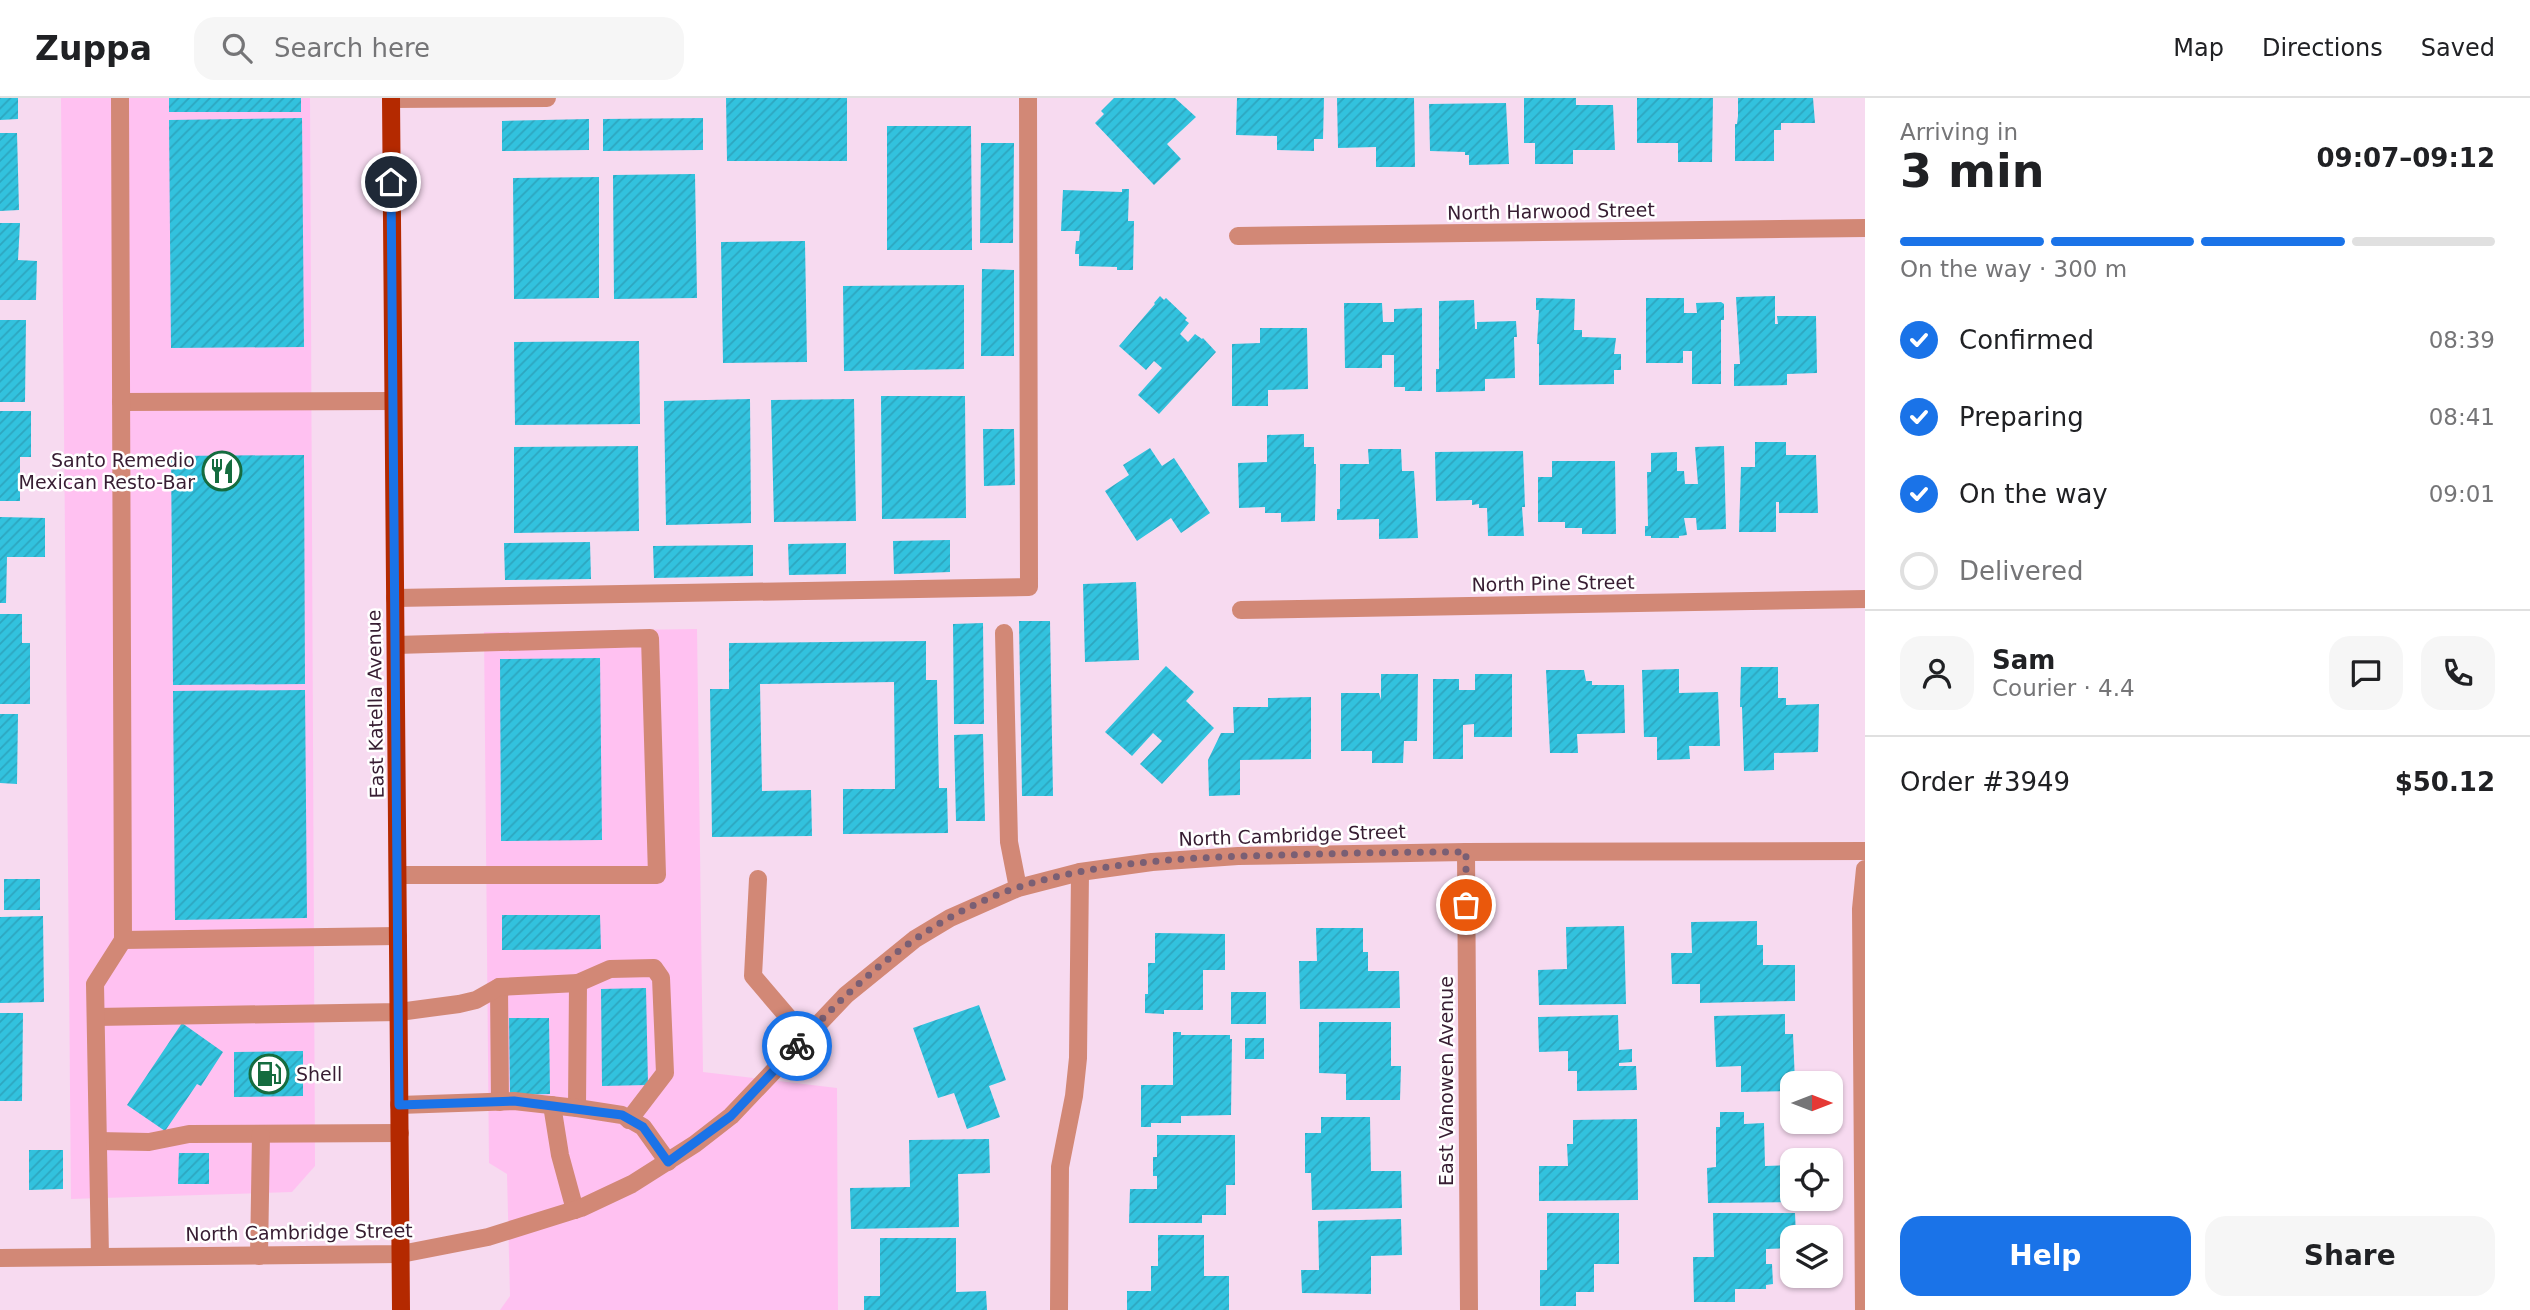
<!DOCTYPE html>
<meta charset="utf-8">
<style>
body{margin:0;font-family:"DejaVu Sans",sans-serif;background:#f6f6f6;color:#202124;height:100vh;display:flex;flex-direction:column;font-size:26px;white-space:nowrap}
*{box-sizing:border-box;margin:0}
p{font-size:23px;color:#757577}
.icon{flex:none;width:38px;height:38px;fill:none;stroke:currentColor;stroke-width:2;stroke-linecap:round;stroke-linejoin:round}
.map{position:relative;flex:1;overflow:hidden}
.side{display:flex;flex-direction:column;background:#fff;width:665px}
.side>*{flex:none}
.needle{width:46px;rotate:90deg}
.buttons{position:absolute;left:1780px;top:973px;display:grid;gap:14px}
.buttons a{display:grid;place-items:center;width:63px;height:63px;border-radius:14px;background:#fff;box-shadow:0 2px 5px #0004;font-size:35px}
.pin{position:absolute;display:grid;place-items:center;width:60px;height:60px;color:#fff;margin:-30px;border:4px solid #fff;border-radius:50%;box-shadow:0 2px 7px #0007}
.courier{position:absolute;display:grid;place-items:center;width:70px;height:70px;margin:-35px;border:5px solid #1a73e8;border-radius:50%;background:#fff;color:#222;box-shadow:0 2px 9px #0007}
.summary em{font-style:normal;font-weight:600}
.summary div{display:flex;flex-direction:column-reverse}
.summary{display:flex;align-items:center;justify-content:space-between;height:119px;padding:0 35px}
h1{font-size:46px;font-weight:600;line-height:52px}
.bar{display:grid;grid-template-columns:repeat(4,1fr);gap:10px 7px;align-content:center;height:84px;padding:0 35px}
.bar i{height:9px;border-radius:5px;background:#e0e0e0}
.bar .on{background:#1a73e8}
.bar p{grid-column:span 4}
.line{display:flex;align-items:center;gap:18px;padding:0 35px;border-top:2px solid #e0e0e0}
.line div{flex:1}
.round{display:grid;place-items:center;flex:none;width:74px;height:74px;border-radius:21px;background:#f6f6f6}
ol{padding:0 35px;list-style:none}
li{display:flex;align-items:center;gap:21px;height:77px}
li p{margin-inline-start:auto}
li .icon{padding:7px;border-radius:50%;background:#1a73e8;color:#fff;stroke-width:4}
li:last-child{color:#757577}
li i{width:38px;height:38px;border:4px solid #e0e0e0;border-radius:50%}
.primary-button{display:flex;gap:14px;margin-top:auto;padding:14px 35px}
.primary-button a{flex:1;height:80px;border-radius:21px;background:#1a73e8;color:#fff;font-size:28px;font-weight:600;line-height:80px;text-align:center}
.primary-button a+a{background:#f6f6f6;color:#202124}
header{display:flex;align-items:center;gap:42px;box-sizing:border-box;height:98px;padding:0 35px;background:#fff;border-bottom:2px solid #e0e0e0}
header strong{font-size:33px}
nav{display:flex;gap:38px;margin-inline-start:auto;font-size:24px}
.search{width:490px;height:63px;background:#f6f6f6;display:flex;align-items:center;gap:18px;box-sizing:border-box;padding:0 24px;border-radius:21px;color:#757577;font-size:26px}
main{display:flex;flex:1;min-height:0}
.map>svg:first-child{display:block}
</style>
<header>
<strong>Zuppa</strong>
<div class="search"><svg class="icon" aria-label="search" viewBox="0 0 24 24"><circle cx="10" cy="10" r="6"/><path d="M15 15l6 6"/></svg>Search here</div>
<nav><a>Map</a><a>Directions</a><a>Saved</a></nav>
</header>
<main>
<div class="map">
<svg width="1865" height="1212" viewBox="0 0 1865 1212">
<defs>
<pattern id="building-hatch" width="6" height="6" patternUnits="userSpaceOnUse" patternTransform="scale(1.75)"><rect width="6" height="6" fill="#32c2de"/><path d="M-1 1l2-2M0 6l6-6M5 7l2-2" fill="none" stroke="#2da6bf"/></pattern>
</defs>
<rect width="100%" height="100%" fill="#f7daf0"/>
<g fill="#ffc1f1">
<path d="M61,0H310L315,1068L292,1094L71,1101Z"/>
<path d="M697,531L703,974L837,990L838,1212H500L510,1198L507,1076L489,1065L484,534Z"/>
</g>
<g fill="url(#building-hatch)">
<path d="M0,0H18V21L0,22Z"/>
<rect x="169" y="0" width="132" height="14"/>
<path d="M726,0H847V63H727Z"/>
<path d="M1114,0H1175L1196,19L1167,46L1181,61L1154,87L1095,25L1104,16L1101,13Z"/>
<path d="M1237,0H1324L1323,41H1314V53L1277,52V38L1236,37Z"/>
<path d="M1337,0H1414L1415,69H1376V49L1338,50Z"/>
<path d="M1524,0H1576V7H1613L1615,52H1573V66H1535V45H1524Z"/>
<path d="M1637,0H1713L1712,64H1678V45H1637Z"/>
<path d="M1738,0H1813L1815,25H1781V32H1774V63H1735V26H1737L1738,18Z"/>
<path d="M1506,5L1509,66L1469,67V57H1465V54L1430,53L1429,6Z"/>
<path d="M302,20L304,249L171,250L169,22Z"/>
<path d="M703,20V52L603,53V21Z"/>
<path d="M589,21V52L502,53V23Z"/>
<path d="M887,28H971L972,152H887Z"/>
<path d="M0,35H17L19,112L0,113Z"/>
<path d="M981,45H1014L1013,145H980Z"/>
<path d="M695,76L697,200L614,201L613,77Z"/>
<path d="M599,79V200L514,201L513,80Z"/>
<path d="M1122,91H1129L1128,123H1134L1133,172H1117V169L1079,168V156H1075L1076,143H1079L1080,133H1061L1063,92L1122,94Z"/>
<path d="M0,125H20L18,162L37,163L36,202H0Z"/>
<path d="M805,143L807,264L723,265L721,144Z"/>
<path d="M982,171L1014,172V258H981Z"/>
<path d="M964,187V271L844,273L843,188Z"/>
<path d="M1160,198L1164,202L1166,200L1187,220L1185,222L1189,225L1180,236L1188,244L1195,236L1202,241L1203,240L1216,254L1159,316L1138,297L1162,270L1154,263L1146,272L1119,248L1155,206L1154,205Z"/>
<path d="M1775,198V226H1778L1777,218H1816L1817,275L1787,276V287L1734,288V266H1740L1736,199Z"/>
<path d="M1536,200L1575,201L1574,232H1582V239L1616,240L1614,256H1621V272H1614V286L1539,287V246H1537L1539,212H1536Z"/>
<path d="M1646,200H1684V215H1697L1696,205L1721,204L1724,206V222H1721V286H1692V253H1683V265H1646Z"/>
<path d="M1474,202L1475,231H1477V224L1516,223L1517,239H1514L1515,280L1485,281V293L1436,294V271H1439V203Z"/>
<path d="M1344,205H1382L1383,224H1394V211L1422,210V293H1405V289H1394V257H1382V270H1345Z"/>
<path d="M0,222H26L25,304H0Z"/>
<path d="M1260,230H1307L1308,291L1268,292V308H1232V246L1260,245Z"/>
<path d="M639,243L640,326L515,327L514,244Z"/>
<path d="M881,298H965L966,420L882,421Z"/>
<path d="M750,301L751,425L666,427L664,303Z"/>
<path d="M854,301L856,423L774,424L771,302Z"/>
<path d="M0,313H31V359H20V403H0Z"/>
<path d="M983,331H1014L1015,387L984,388Z"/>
<path d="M1304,336V349H1314V366H1316L1315,423L1281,424V415H1265V409L1239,410L1238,365L1267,364V337Z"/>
<path d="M1755,344H1786V357H1816L1818,415H1779V404H1776V434H1739L1741,369H1755Z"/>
<path d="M638,348L639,433L514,435V349Z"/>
<path d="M1724,348L1726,431L1697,432L1696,420H1684L1687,437L1679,438V440H1651V438H1645V428H1648L1647,374H1651V355L1677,354V373H1684L1685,386H1698L1695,349Z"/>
<path d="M1150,350L1162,368L1174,360L1210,415L1181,435L1171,420L1137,443L1105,393L1129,377L1123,367Z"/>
<path d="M1368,351H1401L1402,373H1414L1418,440L1379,441V421L1337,422V411H1340V366H1369Z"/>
<path d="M1523,353L1525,409H1522L1524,438H1488L1487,410H1479V406L1472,407V402L1436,403L1435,354Z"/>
<path d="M304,357L305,586L173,587L171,358Z"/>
<path d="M1552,363H1615L1616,436H1582V430H1565V424H1538V379H1552Z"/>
<path d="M0,419L45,420V459H7L6,505H0Z"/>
<path d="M950,442V474L894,476L893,443Z"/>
<path d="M590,444L591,481L505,482L504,445Z"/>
<path d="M846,445V476L789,477L788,446Z"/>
<path d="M753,447V478L654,480L653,448Z"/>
<path d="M1136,484L1139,562L1085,564L1083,486Z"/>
<path d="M0,516H22V545H30V606H0Z"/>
<path d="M1019,523H1050L1053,698H1022Z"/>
<path d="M983,525L984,626H954L953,526Z"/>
<path d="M926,543V582H937L939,690H947L948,735L843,736V691H895L894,584L760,586L762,693L811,692L812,738L712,739L710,591H729V545Z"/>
<path d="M600,560L602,742L501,743L500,561Z"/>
<path d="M1166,568L1194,594L1186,603L1214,630L1162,686L1140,666L1162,643L1153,635L1132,658L1105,634Z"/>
<path d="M1741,569H1778V600H1786V607L1819,606L1818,654L1774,655V672L1744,673L1742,609H1740Z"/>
<path d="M1679,571V595L1718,594L1720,648H1689L1690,661L1657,662V639H1644L1642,572Z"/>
<path d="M1546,572H1584L1586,583H1592V587H1624L1625,635L1577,636L1578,655H1550Z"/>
<path d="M1381,576H1418L1417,643H1404L1403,665H1372V653H1341V595H1379L1381,602Z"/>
<path d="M1475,576H1512V639H1474V626L1463,627V661H1433V581H1459V592H1475Z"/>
<path d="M305,592L307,820L175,822L173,593Z"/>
<path d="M1311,599V661L1240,662V697L1209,698L1208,662L1221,635H1234L1233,609H1268V600Z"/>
<path d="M0,616H18L17,686L0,685Z"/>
<path d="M983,636L985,723H956L954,637Z"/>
<rect x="4" y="781" width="36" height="31"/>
<path d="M502,817H600L601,851L502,852Z"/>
<path d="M43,818L44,904L0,905V819Z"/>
<path d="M1757,823V847H1763V867H1795V903L1700,905V886H1672L1671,855H1692L1691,824Z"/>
<path d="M1624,828L1626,906L1539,907L1538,872L1567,871L1566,829Z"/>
<path d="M1316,830H1363V854H1368V873H1399L1400,910L1300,911L1299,863H1317Z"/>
<path d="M1155,835L1225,836V872H1203V912H1164V916L1145,915V896H1148V865H1155Z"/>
<path d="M646,890L648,987L602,988L601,891Z"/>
<rect x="1231" y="894" width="35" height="32"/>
<path d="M979,907L1006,982L989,988L1000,1019L967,1031L954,995L938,1000L913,930Z"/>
<path d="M0,915H23L22,1003H0Z"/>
<path d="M1785,916V936H1793L1795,985H1792V993L1741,994V968L1716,969L1714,918Z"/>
<path d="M1618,917L1619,952L1632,951V964L1619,965V968H1636L1637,992L1577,993V973H1568V953L1539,954L1538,919Z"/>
<path d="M509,920H549L550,996L510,997Z"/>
<path d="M1319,924H1391V968H1401L1400,1002H1346V976L1319,975Z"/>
<path d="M182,925L223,954L201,988L197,986L165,1033L127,1007Z"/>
<path d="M1173,934H1181V937H1230V941H1232L1231,1017L1181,1018V1025H1151V1029H1141V987H1173Z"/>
<rect x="1245" y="940" width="19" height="21"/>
<path d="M303,953V998L234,999V954Z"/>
<path d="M1720,1014H1744V1026L1764,1025L1765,1068L1792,1067V1101H1796V1104L1708,1105L1707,1070L1716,1069V1029H1720Z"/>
<path d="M1321,1019H1370L1371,1073H1401L1402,1110L1312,1112L1311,1075H1305V1035H1321Z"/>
<path d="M1637,1021L1638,1102L1539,1103V1068H1568L1567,1046H1573V1022Z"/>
<path d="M1157,1037H1235V1087H1226V1117H1202V1125H1129L1130,1091H1157V1078H1153V1059H1157Z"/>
<path d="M989,1041L990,1075L958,1076L959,1129L851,1131L850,1090L910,1089L909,1042Z"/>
<path d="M29,1052H63V1091L29,1092Z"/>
<path d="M179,1055H209V1086H178Z"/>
<path d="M1547,1115H1619V1166H1594V1194H1576V1208H1540V1172H1547Z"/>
<path d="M1713,1115H1795L1796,1139H1792V1150L1766,1151V1166H1772L1773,1186L1766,1187V1191H1735V1204H1694L1693,1159H1714Z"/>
<path d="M1401,1121L1402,1157L1371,1158V1196L1302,1195L1301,1172H1319L1318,1123Z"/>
<path d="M1158,1137H1204V1178H1229V1212H1127V1193H1151V1168H1158Z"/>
<path d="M880,1140H956V1194L986,1193L987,1212H864V1198H880Z"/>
</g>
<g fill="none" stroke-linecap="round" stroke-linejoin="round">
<g stroke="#d28876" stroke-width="18">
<path d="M391,1L547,0"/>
<path d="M1238,138L1865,130"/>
<path d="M121,304L393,303"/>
<path d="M395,500L1029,489L1028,0"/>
<path d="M1241,512L1865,501"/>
<path d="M1004,535L1009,744L1018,790"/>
<path d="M396,547L650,540L657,777H398"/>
<path d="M1466,754L1469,1212"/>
<path d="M758,781L753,878L805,939"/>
<path d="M123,842L398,838"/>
<path d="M578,885L610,871L654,870L661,880L665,975L629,1022"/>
<path d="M499,889L500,1004"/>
<path d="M96,919L399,914L459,906L476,902L499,889L578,885L577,1010L622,1017L643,1029L668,1064"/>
<path d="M399,1007L514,1003L577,1010"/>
<path d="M552,1007L560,1057L575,1112"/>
<path d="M98,1043L149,1044L189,1036L400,1035"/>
<path d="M259,1158L261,1036"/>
<path d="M100,1159L95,886L123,842L120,0"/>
<path d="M0,1160L401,1156L488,1139L581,1110L632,1086L695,1046L731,1018L846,897L915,841L950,820L1018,790L1080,774L1152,764L1238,758L1466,754L1865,753"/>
<path d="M1059,1212L1060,1069L1074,998L1078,960L1080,774"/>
<path d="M1864,1212L1861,811L1865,771"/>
</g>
<path stroke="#b42900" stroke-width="18" d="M391,0L401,1212"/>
</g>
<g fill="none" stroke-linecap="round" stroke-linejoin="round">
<path stroke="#7a5f74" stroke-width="7" stroke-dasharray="0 12.6" d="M797,948C858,880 930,818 1019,789C1105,762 1197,759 1286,757C1346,755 1406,754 1466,754V807"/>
<path stroke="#1a73e8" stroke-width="9" d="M391,84L399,1007L514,1003L622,1017L643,1029L668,1064L731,1018L797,948"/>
</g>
<defs>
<symbol id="restaurant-ring" viewBox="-11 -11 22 22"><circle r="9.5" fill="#fff" stroke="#156c3f" stroke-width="1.5"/><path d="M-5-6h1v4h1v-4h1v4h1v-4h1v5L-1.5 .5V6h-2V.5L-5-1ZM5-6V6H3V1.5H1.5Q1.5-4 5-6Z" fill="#156c3f"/></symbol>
<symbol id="fuel-ring" viewBox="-11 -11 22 22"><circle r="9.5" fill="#fff" stroke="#156c3f" stroke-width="1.5"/><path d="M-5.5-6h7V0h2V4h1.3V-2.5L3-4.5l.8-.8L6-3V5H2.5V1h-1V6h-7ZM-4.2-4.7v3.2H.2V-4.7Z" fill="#156c3f"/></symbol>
</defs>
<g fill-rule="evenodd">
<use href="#restaurant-ring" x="200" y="351" width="44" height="44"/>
<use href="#fuel-ring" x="247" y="954" width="44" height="44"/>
</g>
<g text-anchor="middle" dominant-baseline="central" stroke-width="5" stroke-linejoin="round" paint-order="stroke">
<g font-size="19" fill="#371d32" stroke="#fff">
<text transform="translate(1551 113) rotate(-1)">North Harwood Street</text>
<text transform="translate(1553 485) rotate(-1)">North Pine Street</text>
<text transform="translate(375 606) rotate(-91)">East Katella Avenue</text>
<text transform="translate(1292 737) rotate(-2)">North Cambridge Street</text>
<text transform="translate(1446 983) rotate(-90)">East Vanowen Avenue</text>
<text transform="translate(299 1134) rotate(-1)">North Cambridge Street</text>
</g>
<g font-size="19" fill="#371d32" stroke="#fff" text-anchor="end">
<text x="195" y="362">Santo Remedio<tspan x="195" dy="22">Mexican Resto-Bar</tspan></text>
<text x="296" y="976" text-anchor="start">Shell</text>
</g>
</g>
</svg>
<div class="buttons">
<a><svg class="needle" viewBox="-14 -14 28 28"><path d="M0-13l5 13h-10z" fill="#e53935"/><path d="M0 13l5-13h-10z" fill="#757577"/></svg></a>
<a><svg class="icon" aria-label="locate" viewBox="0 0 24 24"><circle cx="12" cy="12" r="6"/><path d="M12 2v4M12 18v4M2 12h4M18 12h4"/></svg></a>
<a><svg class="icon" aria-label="layers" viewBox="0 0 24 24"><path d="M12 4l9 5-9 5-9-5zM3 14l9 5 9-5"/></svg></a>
</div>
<div class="pin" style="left:1466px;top:807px;background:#ea580c"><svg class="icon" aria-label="bag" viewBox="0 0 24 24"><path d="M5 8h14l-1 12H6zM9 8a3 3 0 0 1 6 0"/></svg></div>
<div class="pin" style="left:391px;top:84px;background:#1f2937"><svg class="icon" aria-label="home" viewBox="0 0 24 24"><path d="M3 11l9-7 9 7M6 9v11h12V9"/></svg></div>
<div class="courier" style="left:797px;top:948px"><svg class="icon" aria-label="bike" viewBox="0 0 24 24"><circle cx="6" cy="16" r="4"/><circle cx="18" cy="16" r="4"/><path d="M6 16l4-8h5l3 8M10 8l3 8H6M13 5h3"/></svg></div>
</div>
<section class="side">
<div class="summary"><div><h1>3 min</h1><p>Arriving in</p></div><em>09:07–09:12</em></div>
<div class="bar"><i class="on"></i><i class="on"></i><i class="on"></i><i></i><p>On the way · 300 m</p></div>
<ol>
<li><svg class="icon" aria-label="check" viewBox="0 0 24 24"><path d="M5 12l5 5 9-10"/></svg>Confirmed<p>08:39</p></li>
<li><svg class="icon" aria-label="check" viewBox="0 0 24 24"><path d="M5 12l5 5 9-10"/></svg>Preparing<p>08:41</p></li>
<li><svg class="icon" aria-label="check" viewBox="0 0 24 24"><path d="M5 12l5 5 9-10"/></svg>On the way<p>09:01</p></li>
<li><i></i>Delivered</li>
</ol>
<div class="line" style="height:126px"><a class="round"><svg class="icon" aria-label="person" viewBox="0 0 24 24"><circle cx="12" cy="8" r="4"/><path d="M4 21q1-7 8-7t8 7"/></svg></a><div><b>Sam</b><p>Courier · 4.4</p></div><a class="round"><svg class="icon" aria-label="chat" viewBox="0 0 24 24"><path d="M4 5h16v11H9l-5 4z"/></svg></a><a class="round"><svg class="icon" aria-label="phone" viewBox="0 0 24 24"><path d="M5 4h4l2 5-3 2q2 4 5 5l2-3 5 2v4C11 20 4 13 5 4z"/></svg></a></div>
<div class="line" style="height:91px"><div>Order #3949</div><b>$50.12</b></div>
<div class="primary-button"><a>Help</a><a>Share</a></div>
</section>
</main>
